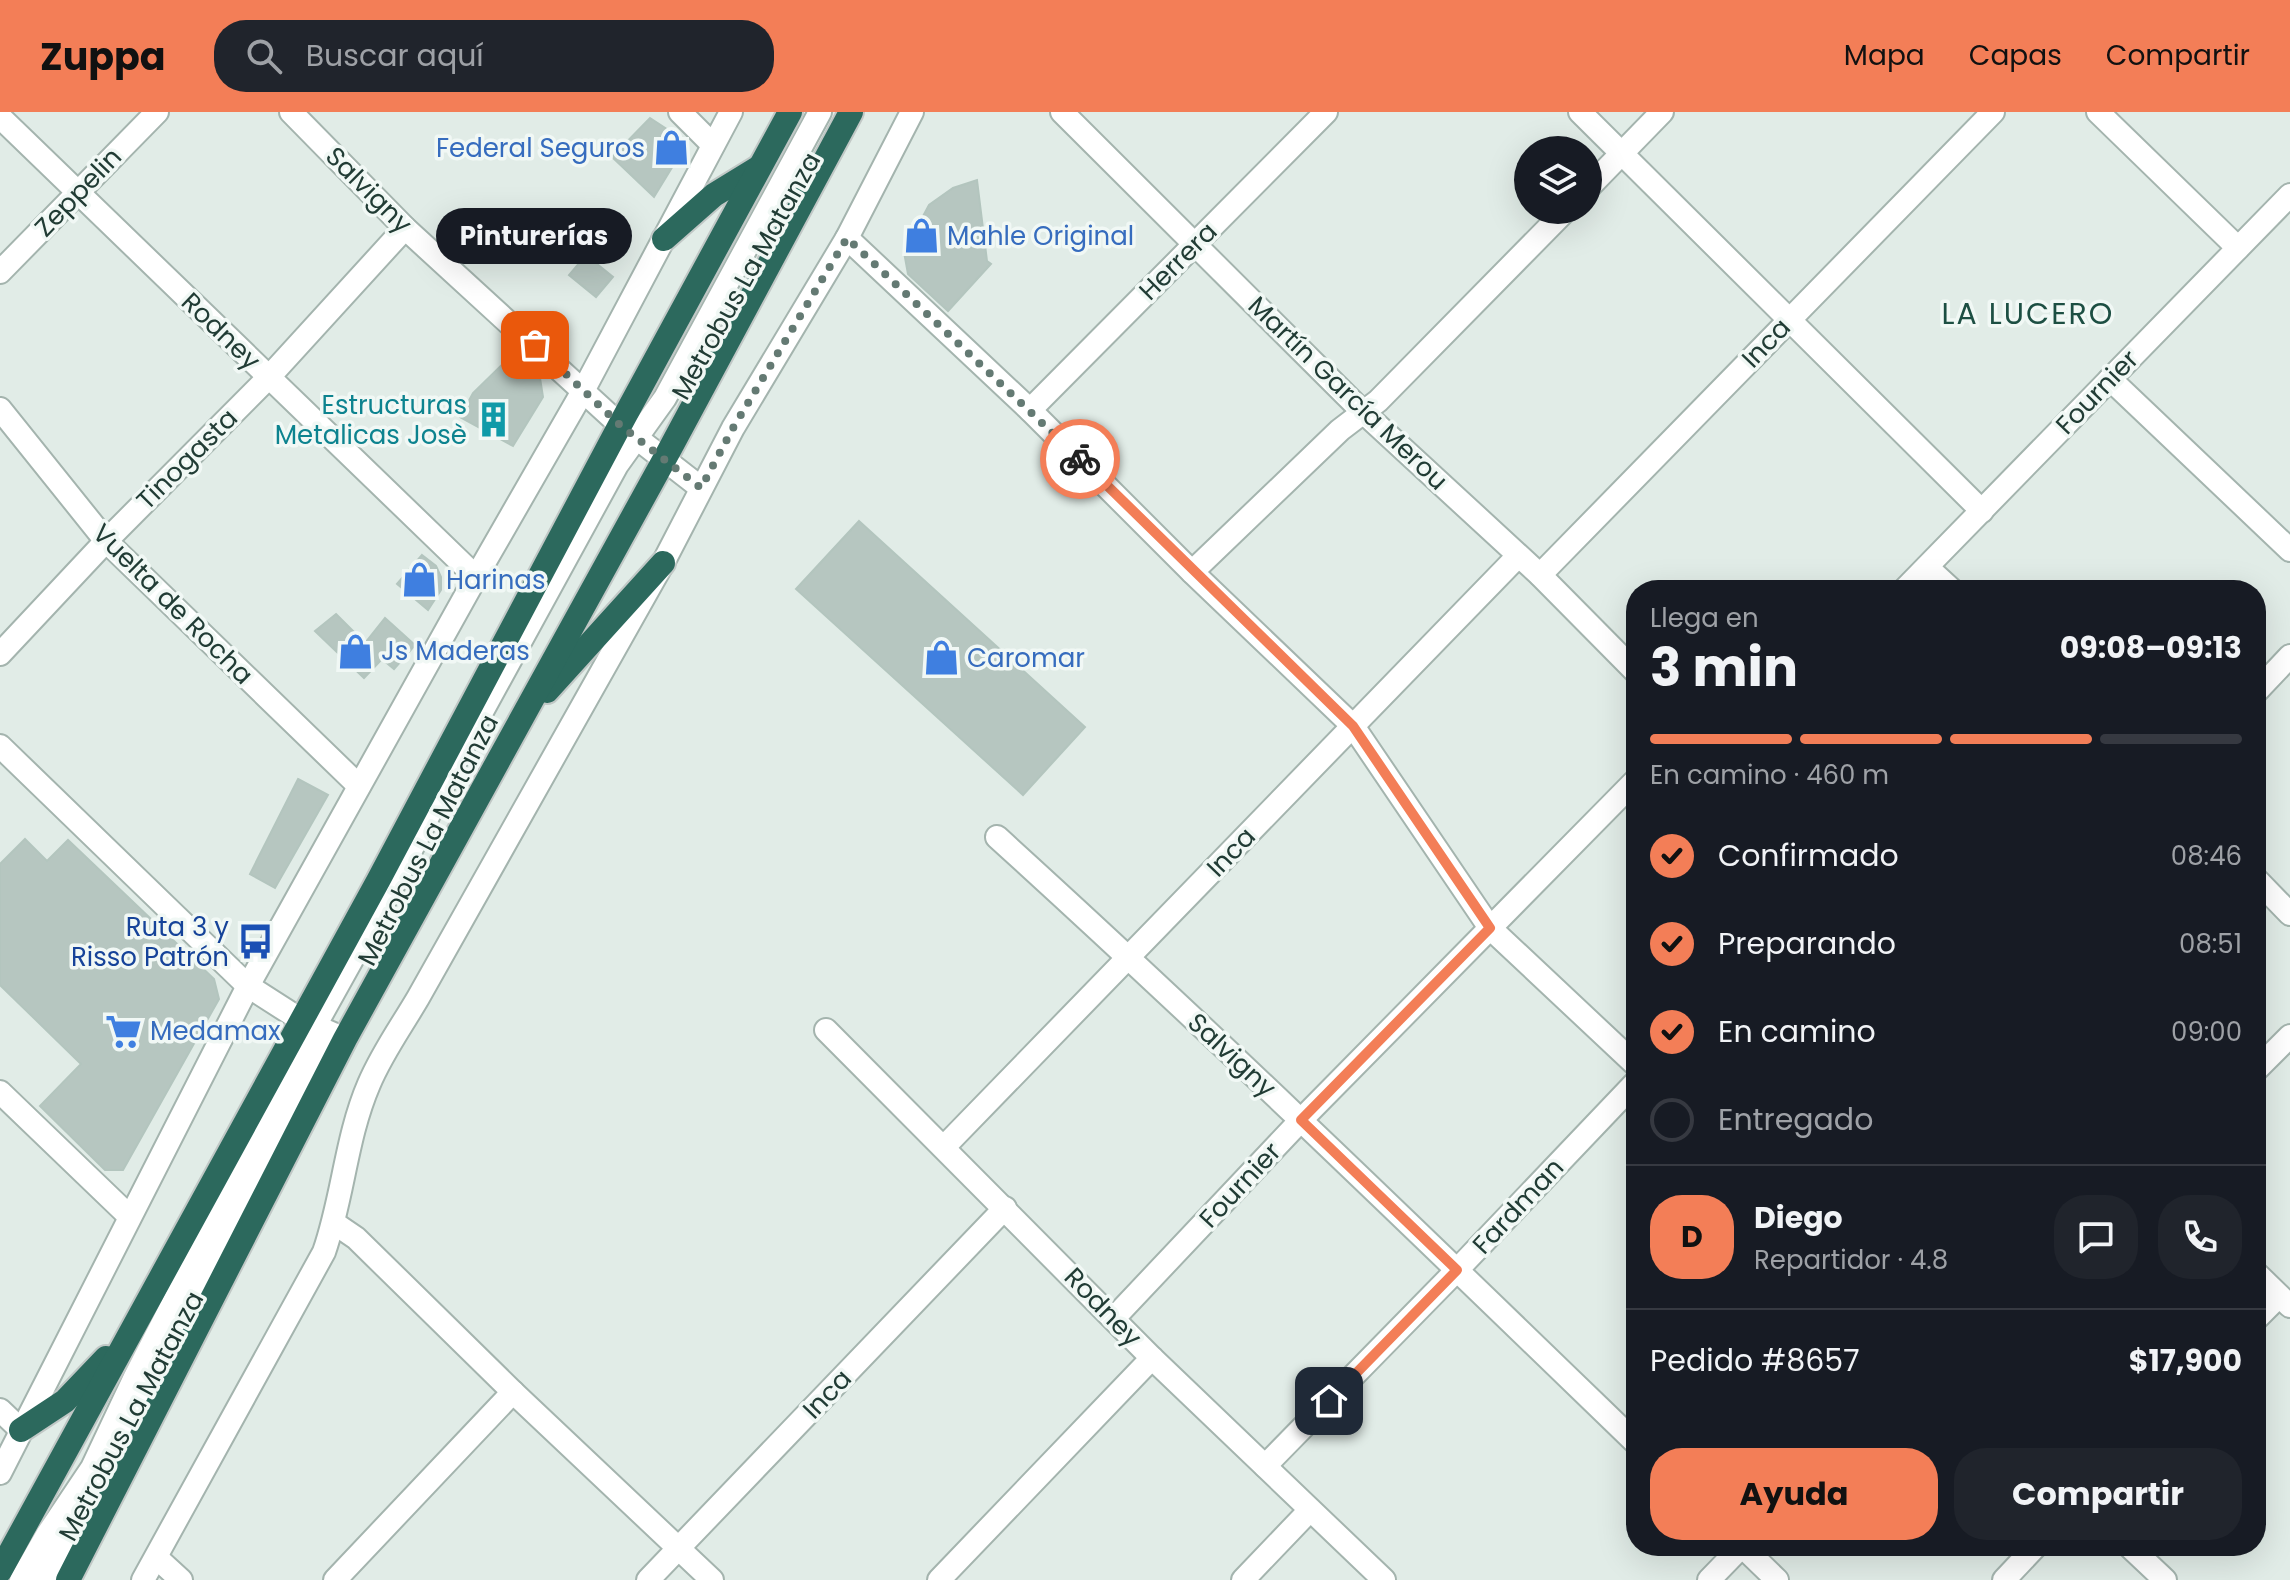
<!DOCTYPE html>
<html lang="es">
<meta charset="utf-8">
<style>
body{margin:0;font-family:Poppins,sans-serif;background:#20242c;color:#f1f3f6;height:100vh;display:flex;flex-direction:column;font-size:30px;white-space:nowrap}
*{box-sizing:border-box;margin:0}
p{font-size:26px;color:#9ea1a6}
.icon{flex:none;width:44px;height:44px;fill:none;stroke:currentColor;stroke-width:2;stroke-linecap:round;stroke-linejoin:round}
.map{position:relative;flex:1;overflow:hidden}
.panel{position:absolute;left:1626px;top:468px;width:640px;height:976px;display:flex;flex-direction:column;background:#171b24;border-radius:32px;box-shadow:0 8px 32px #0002}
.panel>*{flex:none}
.tools{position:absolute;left:1514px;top:24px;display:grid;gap:16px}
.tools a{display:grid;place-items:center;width:88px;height:88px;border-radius:50%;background:#171b24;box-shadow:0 8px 32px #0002;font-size:40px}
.pin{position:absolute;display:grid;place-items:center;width:68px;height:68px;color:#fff;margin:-34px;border-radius:16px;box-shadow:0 4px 12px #0006}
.courier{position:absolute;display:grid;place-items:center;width:80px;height:80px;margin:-40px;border:6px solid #f37e57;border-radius:50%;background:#fff;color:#222;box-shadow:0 2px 10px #0007}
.bubble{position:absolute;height:56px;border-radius:28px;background:#171b24;box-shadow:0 8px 32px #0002;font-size:26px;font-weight:700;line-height:56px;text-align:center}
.overview em{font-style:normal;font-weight:700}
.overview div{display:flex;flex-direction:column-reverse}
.overview{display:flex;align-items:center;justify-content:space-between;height:136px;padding:0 24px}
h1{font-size:52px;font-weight:700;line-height:60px}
.bar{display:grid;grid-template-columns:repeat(4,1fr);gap:12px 8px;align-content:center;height:96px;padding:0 24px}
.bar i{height:10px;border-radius:6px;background:#363941}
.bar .on{background:#f37e57}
.bar p{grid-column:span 4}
.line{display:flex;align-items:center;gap:20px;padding:0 24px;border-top:2px solid #363941}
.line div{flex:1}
.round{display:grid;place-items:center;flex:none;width:84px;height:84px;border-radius:32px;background:#20242c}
ol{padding:0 24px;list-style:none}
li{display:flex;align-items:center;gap:24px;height:88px}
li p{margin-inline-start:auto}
li .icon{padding:8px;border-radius:50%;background:#f37e57;color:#111;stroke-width:4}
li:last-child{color:#9ea1a6}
li i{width:44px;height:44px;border:4px solid #363941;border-radius:50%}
.action{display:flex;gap:16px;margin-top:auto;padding:16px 24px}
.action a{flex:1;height:92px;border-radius:32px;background:#f37e57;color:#111;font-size:32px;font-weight:700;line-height:92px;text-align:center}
.action a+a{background:#20242c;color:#f1f3f6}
header{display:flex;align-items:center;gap:48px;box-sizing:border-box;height:112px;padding:0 40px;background:#f37e57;color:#111}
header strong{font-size:38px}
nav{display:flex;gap:44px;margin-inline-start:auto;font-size:28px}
.search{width:560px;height:72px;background:#20242c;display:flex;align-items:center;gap:20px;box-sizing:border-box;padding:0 28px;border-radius:32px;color:#9ea1a6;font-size:30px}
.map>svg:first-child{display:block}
</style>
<header>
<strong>Zuppa</strong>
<div class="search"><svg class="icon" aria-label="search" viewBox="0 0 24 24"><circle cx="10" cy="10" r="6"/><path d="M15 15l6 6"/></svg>Buscar aquí</div>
<nav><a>Mapa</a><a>Capas</a><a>Compartir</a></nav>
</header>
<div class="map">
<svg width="2290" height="1468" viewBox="0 0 2290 1468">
<rect width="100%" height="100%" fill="#e1ece7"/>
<g fill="#b6c6c0" stroke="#b3c5be" stroke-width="2">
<path d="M650,6L676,23L679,44L654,85L612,45Z"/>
<path d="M977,68L987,149L991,152L948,199L908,162L904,140L929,93L953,76Z"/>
<path d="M586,143L613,165L596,185L569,163Z"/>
<path d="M514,241L540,266L543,285L513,334L460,305L473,281Z"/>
<path d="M859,409L1085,615L1023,683L796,477Z"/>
<path d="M422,443L436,454L441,465V478L428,498L397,472Z"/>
<path d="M336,502L365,531L385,506L415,533L394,557L382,547L364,566L315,519Z"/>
<path d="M298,667L328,683L275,776L250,762Z"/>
<path d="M25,727L47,749L68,728L214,867L219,887L123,1058H105L40,994L81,952L0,873V752Z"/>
</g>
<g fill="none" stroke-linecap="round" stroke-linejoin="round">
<defs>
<g id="minor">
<path d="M291,0L405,116L620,313L701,376"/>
<path d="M680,0L713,33"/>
<path d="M1062,0L1363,300L1540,463L1636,560"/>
<path d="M1580,0L1982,399"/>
<path d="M2098,0L2238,136"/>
<path d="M0,5L476,465"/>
<path d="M1588,76L1662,0"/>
<path d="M847,126L1030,298L1192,460L1353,614L1490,816L1636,953"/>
<path d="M0,160L157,0"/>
<path d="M2110,267L2290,438"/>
<path d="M0,297L106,429L359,674"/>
<path d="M1030,298L1326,0"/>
<path d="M1927,455L1952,478"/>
<path d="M1192,460L1340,318L1378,289L1566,98"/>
<path d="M1540,463L1993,0"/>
<path d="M1904,478L2290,83"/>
<path d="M0,542L106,429L269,265L405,116"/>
<path d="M2256,580L2290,544"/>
<path d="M0,634L248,874L301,908L345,927"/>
<path d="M997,725C1214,922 1425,1127 1636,1331"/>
<path d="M2256,767L2290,802"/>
<path d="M826,918L1152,1246L1384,1468"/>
<path d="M2256,958L2290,924"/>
<path d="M0,980L129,1104"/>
<path d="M944,1035L1518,444"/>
<path d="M334,1111L356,1126L513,1280L712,1468"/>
<path d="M2256,1161L2290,1194"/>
<path d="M1115,1205L1301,1008L1636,668"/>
<path d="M2256,1207L2279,1184"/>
<path d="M0,1298L21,1318"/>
<path d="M1265,1354L1457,1158L1636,970"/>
<path d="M0,1361L248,874L476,465L583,279L731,0"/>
<path d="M1742,1434L1777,1468"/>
<path d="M2129,1434L2165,1468"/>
<path d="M157,1446L181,1468"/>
<path d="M21,1468L47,1423L92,1356L135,1265L315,914L394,772L467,627L617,353L665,286L820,0"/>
<path d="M43,1468L104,1362L323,933"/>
<path d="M143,1468L324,1140C343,1086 346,1025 369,972C382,941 401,915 418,886L663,451L733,316L847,126L912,0"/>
<path d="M335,1468L513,1280"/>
<path d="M648,1468L1005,1096"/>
<path d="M939,1468L1152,1246"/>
<path d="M1243,1468L1310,1398"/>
<path d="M1709,1468L1742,1434"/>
<path d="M2004,1468L2036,1434"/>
</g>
<g id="highway">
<path d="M664,127L714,83L758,56"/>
<path d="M547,579L663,451"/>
<path d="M21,1318L65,1289L106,1246"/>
<path d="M0,1459L378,769L620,313L790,0"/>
<path d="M68,1468L345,927L664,348L851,0"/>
</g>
</defs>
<use href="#minor" stroke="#a4b4ae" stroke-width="26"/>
<use href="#highway" stroke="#c1c8c6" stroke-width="28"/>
<use href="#minor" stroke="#fff" stroke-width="22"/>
<use href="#highway" stroke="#2c695d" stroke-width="24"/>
</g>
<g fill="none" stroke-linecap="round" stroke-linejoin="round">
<path stroke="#647a73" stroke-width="8" stroke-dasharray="0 14.4" d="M535,233L620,313L701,376L733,316L847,126L1080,347"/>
<path stroke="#f37e57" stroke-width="10" d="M1080,347L1353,614L1490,816L1301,1008L1457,1158L1329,1289"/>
</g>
<defs>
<symbol id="shop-bare" viewBox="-9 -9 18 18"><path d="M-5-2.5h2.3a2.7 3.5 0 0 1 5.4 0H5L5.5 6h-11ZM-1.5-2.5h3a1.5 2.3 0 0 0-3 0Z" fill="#3f7fe0" stroke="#f1f8f5" stroke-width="2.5" paint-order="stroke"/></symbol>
<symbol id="building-bare" viewBox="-9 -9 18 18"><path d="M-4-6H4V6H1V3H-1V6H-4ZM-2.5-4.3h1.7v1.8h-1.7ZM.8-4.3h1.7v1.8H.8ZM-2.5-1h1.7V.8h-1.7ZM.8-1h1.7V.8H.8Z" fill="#0f9aa8" stroke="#f1f8f5" stroke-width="2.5" paint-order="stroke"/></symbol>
<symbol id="bus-bare" viewBox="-9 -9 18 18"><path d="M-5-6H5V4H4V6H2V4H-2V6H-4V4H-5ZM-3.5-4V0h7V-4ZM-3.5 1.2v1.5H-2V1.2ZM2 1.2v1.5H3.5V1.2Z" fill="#1a4fb4" stroke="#f1f8f5" stroke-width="2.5" paint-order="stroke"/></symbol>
<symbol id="supermarket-bare" viewBox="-9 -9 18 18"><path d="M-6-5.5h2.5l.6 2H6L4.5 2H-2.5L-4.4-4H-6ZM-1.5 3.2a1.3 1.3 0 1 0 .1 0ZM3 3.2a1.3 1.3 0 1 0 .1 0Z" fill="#3f7fe0" stroke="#f1f8f5" stroke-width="2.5" paint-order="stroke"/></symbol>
</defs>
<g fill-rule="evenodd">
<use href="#shop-bare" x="646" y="10" width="51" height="51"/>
<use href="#shop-bare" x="896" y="98" width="51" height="51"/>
<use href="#building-bare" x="468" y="282" width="51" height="51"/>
<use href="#shop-bare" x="394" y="442" width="51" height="51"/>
<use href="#shop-bare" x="330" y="514" width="51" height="51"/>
<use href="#shop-bare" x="916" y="520" width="51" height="51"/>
<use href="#bus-bare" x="230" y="804" width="51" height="51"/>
<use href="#supermarket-bare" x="98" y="894" width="51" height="51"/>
</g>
<g text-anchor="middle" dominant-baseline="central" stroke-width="7" stroke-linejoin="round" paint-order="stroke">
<g font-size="26" fill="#366cbe" stroke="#f1f8f5" text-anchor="start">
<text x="645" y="36" text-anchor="end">Federal Seguros</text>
<text x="947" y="124">Mahle Original</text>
<text x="446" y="468">Harinas</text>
<text x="381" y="539">Js Maderas</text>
<text x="967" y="546">Caromar</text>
<text x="150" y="919">Medamax</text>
</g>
<g font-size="26" fill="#213c35" stroke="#f1f8f5">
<text transform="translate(369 78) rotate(45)">Salvigny</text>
<text transform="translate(78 80) rotate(-46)">Zeppelin</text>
<text transform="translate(1178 149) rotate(-45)">Herrera</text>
<text transform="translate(746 164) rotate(-61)">Metrobus La Matanza</text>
<text transform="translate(221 219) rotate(44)">Rodney</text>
<text transform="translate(1766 231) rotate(-46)">Inca</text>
<text transform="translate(2097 280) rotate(-46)">Fournier</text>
<text transform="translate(1348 281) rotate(44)">Martín García Merou</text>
<text transform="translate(187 347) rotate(-45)">Tinogasta</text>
<text transform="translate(173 492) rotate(45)">Vuelta de Rocha</text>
<text transform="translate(428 728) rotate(-63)">Metrobus La Matanza</text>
<text transform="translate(1231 740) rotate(-46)">Inca</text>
<text transform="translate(1232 943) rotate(43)">Salvigny</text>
<text transform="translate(1240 1073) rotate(-47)">Fournier</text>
<text transform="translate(1518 1094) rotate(-47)">Fardman</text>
<text transform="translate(1103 1195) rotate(46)">Rodney</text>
<text transform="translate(827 1282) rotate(-46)">Inca</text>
<text transform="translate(131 1304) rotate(-62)">Metrobus La Matanza</text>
</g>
<g font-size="26" fill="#0d838f" stroke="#f1f8f5" text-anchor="end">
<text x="467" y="293">Estructuras<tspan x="467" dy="30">Metalicas Josè</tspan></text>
</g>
<g font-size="26" fill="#164399" stroke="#f1f8f5" text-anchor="end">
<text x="229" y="815">Ruta 3 y<tspan x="229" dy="30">Risso Patrón</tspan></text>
</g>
<g font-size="30" letter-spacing="2" fill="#1d4f43" stroke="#f1f8f5">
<text x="2028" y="201">LA LUCERO</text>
</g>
</g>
</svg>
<div class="tools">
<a><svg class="icon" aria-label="layers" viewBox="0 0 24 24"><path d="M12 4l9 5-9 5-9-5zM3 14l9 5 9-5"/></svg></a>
</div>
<div class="pin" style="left:535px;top:233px;background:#ea580c"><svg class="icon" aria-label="bag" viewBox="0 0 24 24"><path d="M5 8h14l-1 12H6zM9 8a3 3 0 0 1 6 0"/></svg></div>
<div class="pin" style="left:1329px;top:1289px;background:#1f2937"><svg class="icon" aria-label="home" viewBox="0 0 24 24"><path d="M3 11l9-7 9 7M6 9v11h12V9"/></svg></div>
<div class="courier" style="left:1080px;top:347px"><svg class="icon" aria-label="bike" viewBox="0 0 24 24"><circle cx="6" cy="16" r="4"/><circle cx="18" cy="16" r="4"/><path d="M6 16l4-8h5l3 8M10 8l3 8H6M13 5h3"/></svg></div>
<div class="bubble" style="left:436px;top:96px;width:196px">Pinturerías</div>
<section class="panel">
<div class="overview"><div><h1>3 min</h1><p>Llega en</p></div><em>09:08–09:13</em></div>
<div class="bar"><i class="on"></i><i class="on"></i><i class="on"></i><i></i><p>En camino · 460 m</p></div>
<ol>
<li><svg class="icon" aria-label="check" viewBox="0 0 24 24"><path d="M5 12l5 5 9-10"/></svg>Confirmado<p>08:46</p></li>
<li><svg class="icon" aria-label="check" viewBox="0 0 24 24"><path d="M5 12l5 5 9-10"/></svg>Preparando<p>08:51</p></li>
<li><svg class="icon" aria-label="check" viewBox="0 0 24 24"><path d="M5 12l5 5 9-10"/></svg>En camino<p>09:00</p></li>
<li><i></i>Entregado</li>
</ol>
<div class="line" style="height:144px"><b class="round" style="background:#f37e57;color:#111">D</b><div><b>Diego</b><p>Repartidor · 4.8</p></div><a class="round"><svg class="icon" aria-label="chat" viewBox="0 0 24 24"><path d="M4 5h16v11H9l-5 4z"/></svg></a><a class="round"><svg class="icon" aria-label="phone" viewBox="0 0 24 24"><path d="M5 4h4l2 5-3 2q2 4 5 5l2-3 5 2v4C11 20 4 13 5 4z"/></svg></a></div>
<div class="line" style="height:104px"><div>Pedido #8657</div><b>$17,900</b></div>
<div class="action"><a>Ayuda</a><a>Compartir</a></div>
</section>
</div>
